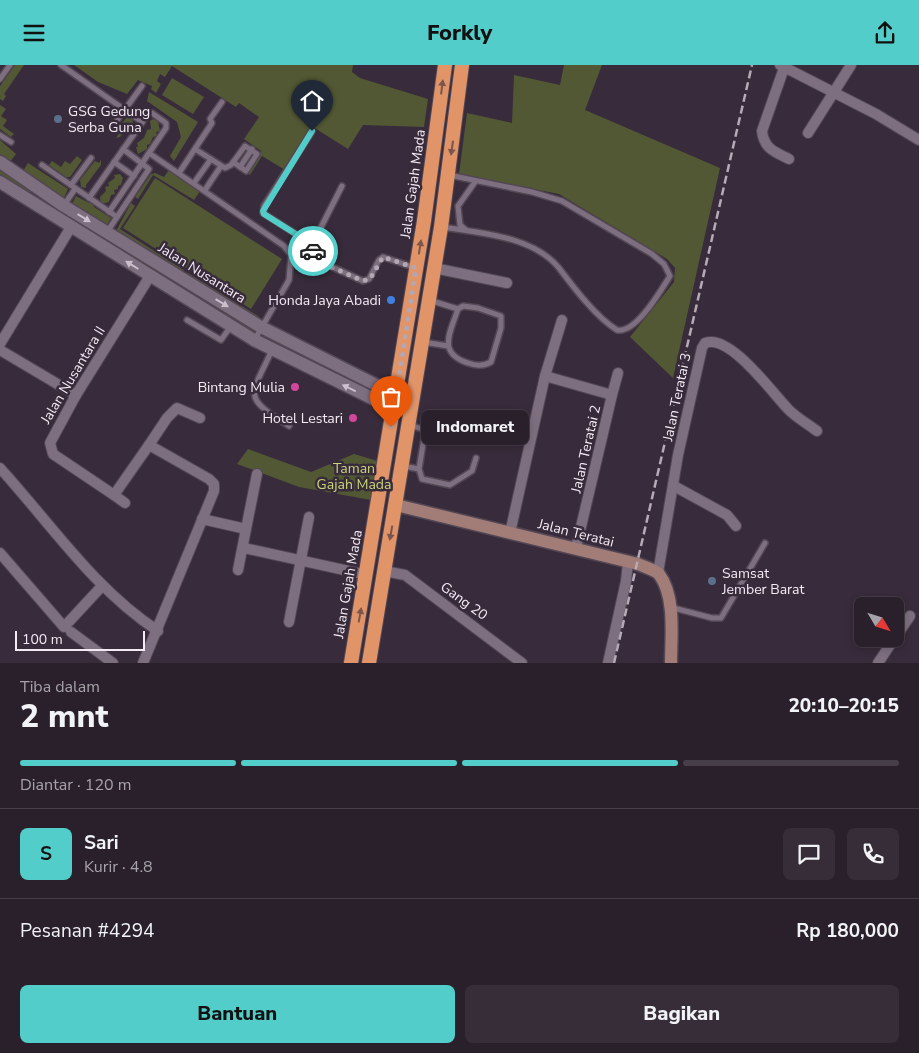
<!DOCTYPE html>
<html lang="id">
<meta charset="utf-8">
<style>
body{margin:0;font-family:"Nunito Sans",sans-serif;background:#362d38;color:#f1f3f6;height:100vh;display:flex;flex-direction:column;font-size:19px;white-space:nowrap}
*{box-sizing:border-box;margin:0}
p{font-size:16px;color:#a5a3a9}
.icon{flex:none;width:28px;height:28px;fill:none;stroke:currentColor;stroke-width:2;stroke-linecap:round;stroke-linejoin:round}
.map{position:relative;height:598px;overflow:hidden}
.sheet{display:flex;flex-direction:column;background:#2a202c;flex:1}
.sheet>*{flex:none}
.needle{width:32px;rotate:128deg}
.buttons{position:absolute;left:854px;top:532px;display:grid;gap:10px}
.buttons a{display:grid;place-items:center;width:50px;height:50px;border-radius:8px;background:#2a202c;box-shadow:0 2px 8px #0003,0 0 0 1px #463e48;font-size:25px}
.scale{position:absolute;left:15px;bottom:12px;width:130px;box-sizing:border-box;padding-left:5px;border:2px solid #f3eaf4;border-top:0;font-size:14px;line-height:18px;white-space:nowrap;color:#f3eaf4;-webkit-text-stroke:4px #382b3b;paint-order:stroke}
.pin{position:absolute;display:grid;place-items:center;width:42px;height:42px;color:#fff;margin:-51px -21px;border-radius:50% 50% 50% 0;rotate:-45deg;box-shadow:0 0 5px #0007}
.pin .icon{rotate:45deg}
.courier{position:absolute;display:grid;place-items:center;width:50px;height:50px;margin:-25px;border:4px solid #53cdc9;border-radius:50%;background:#fff;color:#222;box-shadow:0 1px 6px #0007}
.bubble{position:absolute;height:35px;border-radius:8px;background:#2a202c;box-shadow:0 2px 8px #0003,0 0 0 1px #463e48;font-size:16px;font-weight:800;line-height:35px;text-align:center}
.overview em{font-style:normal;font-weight:800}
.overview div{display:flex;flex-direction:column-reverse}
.overview{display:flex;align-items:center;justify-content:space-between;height:85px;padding:0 20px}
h1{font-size:32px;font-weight:800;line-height:38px}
.bar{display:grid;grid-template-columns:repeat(4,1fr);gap:8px 5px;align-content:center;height:60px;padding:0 20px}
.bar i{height:6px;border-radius:4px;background:#463e48}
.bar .selected{background:#53cdc9}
.bar p{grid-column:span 4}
.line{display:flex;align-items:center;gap:12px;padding:0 20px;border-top:1px solid #463e48}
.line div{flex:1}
.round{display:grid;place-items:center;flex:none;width:52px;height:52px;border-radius:8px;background:#362d38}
.action{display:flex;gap:10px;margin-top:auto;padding:10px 20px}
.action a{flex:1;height:58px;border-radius:8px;background:#53cdc9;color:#111;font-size:20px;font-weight:800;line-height:58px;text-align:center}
.action a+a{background:#362d38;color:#f1f3f6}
header{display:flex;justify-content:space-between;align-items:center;height:65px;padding:0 20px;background:#53cdc9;color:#111;font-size:22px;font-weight:800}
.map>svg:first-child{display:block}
</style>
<header><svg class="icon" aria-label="menu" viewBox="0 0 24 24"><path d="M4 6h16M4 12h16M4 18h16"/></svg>Forkly<svg class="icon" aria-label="share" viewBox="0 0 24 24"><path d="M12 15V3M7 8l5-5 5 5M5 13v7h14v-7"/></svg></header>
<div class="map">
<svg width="919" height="598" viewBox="0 0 919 598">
<rect width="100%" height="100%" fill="#382b3b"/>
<g fill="#525834">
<path d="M15,0H24L4,29L6,31L3,36L0,34V21Z"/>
<path d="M74,0H353L352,7L360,13L428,34L424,62L363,60L348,84L313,62L285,105L262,91L250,110L247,108L261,86L244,74L259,52L239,38L236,42L172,1L165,12L160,9L157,16L161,19L156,28L151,24L152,21L138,15L127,29L98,17Z"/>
<path d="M564,0H602L585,45L720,103L673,313L630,272L674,217L675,203L667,194L559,129L459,109L467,48L512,58L514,10L560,20Z"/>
<path d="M172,13L204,32L193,49L162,30Z"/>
<path d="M149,27L198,57L174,96L170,91L181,72L177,57L147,36Z"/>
<path d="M0,40L6,44L1,51L7,55L3,61L14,69L11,72L0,64Z"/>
<path d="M128,51L132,54L133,58H130L120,72L116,73L120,67L117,64Z"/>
<path d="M153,54L158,56L160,66L156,67L157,71L153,72L150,79L147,80V84L138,89L136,82H138L137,78L144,73L147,65L151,64L150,56Z"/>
<path d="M0,75L16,89L10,97L0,90Z"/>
<path d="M77,91L82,95L70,112H66L49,100L52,96L61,102L65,96L70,99Z"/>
<path d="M101,95V100L86,120V123L81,122L80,115L95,96L99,98Z"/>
<path d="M28,98L68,124L64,133L23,106Z"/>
<path d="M0,103L31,125V127L27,128L0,110Z"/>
<path d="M169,105L200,126L194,135L153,110L138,134L135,132L151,109L155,108L164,112Z"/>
<path d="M120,109L123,113L121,120L118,121V124L114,125L115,129L111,130L109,137L101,139L100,132L106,126L105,122L109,121L108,118L115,113L114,110Z"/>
<path d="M155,113L282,194L251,244L123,163Z"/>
<path d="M76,131L89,138H93L94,142L111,153L107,160L72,139Z"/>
<path d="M48,136L254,264V265L252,267L45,139Z"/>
<path d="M131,138L135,141L120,164L184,205L182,207L116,166Z"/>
<path d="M188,208L258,251L257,253L186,210Z"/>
<path d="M266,271L371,324L372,327L263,273Z"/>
<path d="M248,384L311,407L354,389L381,397L371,435L299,422L237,399Z"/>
</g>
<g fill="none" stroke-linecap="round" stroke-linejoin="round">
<defs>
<g id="service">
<path d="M61,0L142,57"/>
<path d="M0,14L10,0"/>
<path d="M113,61L142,21"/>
<path d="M312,66L264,141L263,148L310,178L317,195L363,216L369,214L379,195L383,192L416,203"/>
<path d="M0,70L11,77"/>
<path d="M195,84L225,103L231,100L245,81L257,89L246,106L233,97"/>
<path d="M149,88L284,181L291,190L289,215L255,274"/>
<path d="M114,97L134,111"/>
<path d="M42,100L117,152"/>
<path d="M240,102L252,84"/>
<path d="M179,108L212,58L210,54L222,37"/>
<path d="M194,118L211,94"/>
<path d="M71,120L91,93"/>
<path d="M205,125L221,101"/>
<path d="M89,133L148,49L152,48L166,58V63L109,147"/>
<path d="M64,140L75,124"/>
<path d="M442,162C481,168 533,171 559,203C574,223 596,252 617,265C636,269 661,225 670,211L664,199L652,189L562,136L532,127L449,110"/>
<path d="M466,165L460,160L458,141L475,117"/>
<path d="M107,167L149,104L123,84"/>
<path d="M312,180L342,121"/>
<path d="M429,235L458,244"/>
<path d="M463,241L478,243L501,251V263L491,297C484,301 476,301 468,298C437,288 450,268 458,244Z"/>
<path d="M187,255L221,275L231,261"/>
<path d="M423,277L448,281"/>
<path d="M272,285C250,333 242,331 289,361"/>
<path d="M403,401L419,404L425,367L422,364L410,360"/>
<path d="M419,404L422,414L450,420L472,406L476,393"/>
<path d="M670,542L712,553H721L765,478"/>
</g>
<g id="minor">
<path d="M780,0L876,49L919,75"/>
<path d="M784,3L762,66C764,84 775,87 789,94"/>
<path d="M808,68L851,0"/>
<path d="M434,203L507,218"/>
<path d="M0,279L71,162"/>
<path d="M0,285L76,330"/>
<path d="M545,311L612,330L576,483"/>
<path d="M612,330L618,308"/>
<path d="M149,380L167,353L177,343L200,353"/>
<path d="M0,403C51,459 94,524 158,566"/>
<path d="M674,421L727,450L736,461"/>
<path d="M114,430L53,389L50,378L76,330L150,211"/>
<path d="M125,438L114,430L149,380L209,414L214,419V426L143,598"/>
<path d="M202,454L246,464L238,505"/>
<path d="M246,464L257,409"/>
<path d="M510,468L545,311L562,255"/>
<path d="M244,483L367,510"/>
<path d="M0,488L64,562L102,521"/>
<path d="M384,506L405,510L522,598"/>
<path d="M658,508L678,390L702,283L705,278C730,268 773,329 789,345C797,353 808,359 817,366"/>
<path d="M289,557L309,452"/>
<path d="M71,567L113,598"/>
<path d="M895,573L910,551"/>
<path d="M608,598L626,516L628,497"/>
<path d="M878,598L894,574"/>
</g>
<g id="tertiary">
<path d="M0,97L64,141L261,262L396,330"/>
<path d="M0,117L254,275L394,344"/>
</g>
<path id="secondary" d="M396,440L638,499C644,502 654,504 659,509C676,532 671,571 671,598"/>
<g id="trunk">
<path d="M351,598L424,156L445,0"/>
<path d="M369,598L441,162L462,0"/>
</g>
</defs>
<use href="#service" stroke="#534754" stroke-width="8"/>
<use href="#minor" stroke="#534754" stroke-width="12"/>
<use href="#tertiary" stroke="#534754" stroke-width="15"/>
<use href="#secondary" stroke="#534754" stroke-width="15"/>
<use href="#trunk" stroke="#534754" stroke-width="16"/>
<use href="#service" stroke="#7d6e80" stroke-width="5"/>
<use href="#minor" stroke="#7d6e80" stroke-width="10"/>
<use href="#tertiary" stroke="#7d6e80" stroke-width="12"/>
<use href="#secondary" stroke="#a27c77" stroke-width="12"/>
<use href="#trunk" stroke="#e19468" stroke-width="14"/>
<path stroke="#b5aab6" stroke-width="2.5" stroke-dasharray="8 4" stroke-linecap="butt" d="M614,598L752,0"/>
</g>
<defs><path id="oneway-solid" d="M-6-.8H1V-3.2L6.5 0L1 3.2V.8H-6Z" transform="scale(1.25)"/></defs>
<g fill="#7c554d">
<use href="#oneway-solid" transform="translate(442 22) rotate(-83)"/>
<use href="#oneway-solid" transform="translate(452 83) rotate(98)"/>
<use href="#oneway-solid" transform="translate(420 182) rotate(-81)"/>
<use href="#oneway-solid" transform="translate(391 468) rotate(100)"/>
<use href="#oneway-solid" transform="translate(360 550) rotate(-80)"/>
</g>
<g fill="#cabfcb">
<use href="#oneway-solid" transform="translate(84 153) rotate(31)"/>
<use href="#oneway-solid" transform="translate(132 200) rotate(-148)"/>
<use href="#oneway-solid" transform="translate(222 238) rotate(31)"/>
<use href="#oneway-solid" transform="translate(349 323) rotate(-154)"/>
</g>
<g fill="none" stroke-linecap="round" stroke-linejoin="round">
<path stroke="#b2a7b3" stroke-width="5" stroke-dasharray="0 9" d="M313,186L315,193L320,197L363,216L370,214L383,192L416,203L391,362"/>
<path stroke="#53cdc9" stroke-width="6" d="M312,66L263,146L264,149L310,178L313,186"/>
</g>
<g fill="#5c6f8a" stroke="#382b3b" stroke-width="2">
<circle cx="58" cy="54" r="5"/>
<circle cx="712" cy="516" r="5"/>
</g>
<circle fill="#3f7fe0" stroke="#382b3b" stroke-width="2" cx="391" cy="235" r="5"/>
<g fill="#d1479c" stroke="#382b3b" stroke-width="2">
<circle cx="295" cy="322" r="5"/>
<circle cx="353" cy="353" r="5"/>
</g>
<g text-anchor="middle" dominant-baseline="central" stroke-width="5" stroke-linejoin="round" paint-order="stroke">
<g font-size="14" fill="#f3eaf4" stroke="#382b3b" text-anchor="end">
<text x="68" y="46" text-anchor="start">GSG Gedung<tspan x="68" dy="16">Serba Guna</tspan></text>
<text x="381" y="235">Honda Jaya Abadi</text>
<text x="285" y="322">Bintang Mulia</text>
<text x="343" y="353">Hotel Lestari</text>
<text x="722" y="508" text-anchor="start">Samsat<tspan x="722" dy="16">Jember Barat</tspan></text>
</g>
<g font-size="14" fill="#f3eaf4" stroke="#382b3b">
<text transform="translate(413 119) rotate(-82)">Jalan Gajah Mada</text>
<text transform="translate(202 208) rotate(32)">Jalan Nusantara</text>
<text transform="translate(73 310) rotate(-59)">Jalan Nusantara II</text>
<text transform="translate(677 332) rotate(-78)">Jalan Teratai 3</text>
<text transform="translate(586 384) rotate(-77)">Jalan Teratai 2</text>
<text transform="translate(576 468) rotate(14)">Jalan Teratai</text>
<text transform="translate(348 519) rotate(-80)">Jalan Gajah Mada</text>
<text transform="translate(464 536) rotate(36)">Gang 20</text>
</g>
<g font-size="14" fill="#c8d678" stroke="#382b3b">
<text x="354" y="403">Taman<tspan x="354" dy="16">Gajah Mada</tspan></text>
</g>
</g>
</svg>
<div class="buttons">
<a><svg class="needle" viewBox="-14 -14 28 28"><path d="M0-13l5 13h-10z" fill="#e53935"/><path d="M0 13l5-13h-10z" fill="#a5a3a9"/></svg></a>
</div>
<div class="scale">100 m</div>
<div class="pin" style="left:391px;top:362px;background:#ea580c"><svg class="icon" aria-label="bag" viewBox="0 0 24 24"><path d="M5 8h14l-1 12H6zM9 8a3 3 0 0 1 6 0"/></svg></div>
<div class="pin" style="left:312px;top:66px;background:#1f2937"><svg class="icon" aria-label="home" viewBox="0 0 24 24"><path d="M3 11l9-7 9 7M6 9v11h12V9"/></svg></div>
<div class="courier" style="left:313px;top:186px"><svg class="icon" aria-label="car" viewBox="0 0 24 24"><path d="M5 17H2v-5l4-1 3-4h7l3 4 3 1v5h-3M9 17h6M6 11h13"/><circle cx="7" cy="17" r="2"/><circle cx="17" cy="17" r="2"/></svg></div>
<div class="bubble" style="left:421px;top:345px;width:108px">Indomaret</div>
</div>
<section class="sheet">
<div class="overview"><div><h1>2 mnt</h1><p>Tiba dalam</p></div><em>20:10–20:15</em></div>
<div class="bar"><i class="selected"></i><i class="selected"></i><i class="selected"></i><i></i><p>Diantar · 120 m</p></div>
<div class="line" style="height:90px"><b class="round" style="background:#53cdc9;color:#111">S</b><div><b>Sari</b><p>Kurir · 4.8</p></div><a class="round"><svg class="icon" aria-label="chat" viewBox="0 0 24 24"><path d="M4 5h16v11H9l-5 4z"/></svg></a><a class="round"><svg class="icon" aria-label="phone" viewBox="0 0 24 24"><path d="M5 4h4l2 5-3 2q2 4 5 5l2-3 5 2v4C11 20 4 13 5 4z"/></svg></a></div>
<div class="line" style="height:65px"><div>Pesanan #4294</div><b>Rp 180,000</b></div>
<div class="action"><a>Bantuan</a><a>Bagikan</a></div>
</section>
